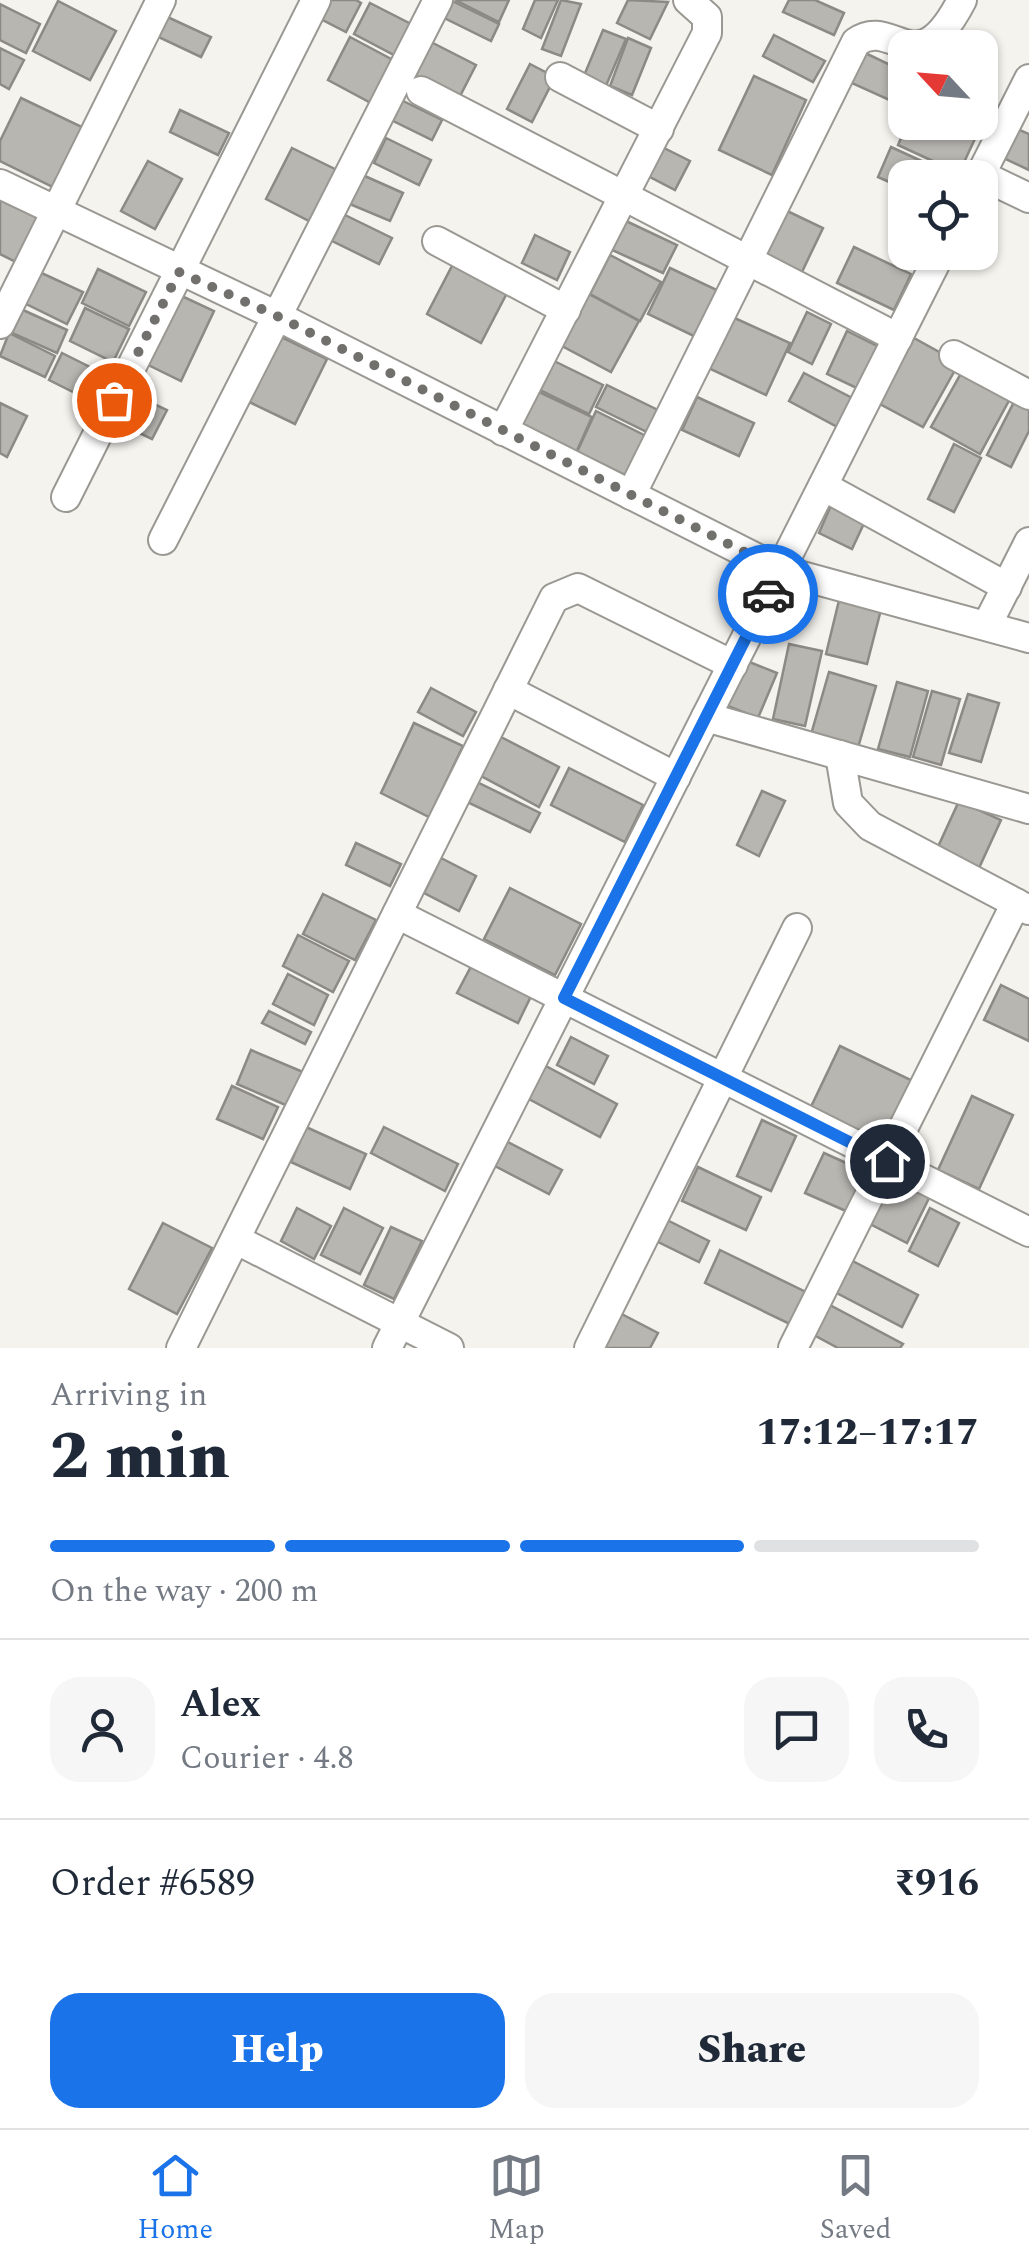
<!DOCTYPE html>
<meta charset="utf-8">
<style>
body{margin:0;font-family:Spectral,serif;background:#f6f6f7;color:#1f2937;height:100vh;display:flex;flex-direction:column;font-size:38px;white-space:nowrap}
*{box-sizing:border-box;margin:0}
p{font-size:32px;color:#747a83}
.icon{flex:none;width:55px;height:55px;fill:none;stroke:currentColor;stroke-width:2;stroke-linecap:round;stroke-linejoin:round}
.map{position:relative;height:1348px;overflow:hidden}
.drawer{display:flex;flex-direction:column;background:#fff;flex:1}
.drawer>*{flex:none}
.needle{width:65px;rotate:296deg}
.fabs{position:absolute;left:888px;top:30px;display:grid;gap:20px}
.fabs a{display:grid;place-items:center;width:110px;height:110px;border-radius:20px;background:#fff;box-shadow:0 2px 8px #0004;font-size:50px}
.pin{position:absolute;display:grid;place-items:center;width:85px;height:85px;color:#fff;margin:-42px;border:5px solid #fff;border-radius:50%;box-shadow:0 2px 10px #0007}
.courier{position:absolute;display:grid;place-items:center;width:100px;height:100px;margin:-50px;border:8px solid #1a73e8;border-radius:50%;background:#fff;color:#222;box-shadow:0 2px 12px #0007}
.headline em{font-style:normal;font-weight:800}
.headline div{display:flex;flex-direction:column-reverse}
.headline{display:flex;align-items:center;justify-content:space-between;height:170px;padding:0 50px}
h1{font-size:65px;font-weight:800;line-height:75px}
.bar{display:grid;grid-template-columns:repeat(4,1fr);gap:15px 10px;align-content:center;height:120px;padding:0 50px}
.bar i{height:12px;border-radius:8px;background:#e0e1e3}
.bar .selected{background:#1a73e8}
.bar p{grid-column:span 4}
.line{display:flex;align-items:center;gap:25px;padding:0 50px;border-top:2px solid #e0e1e3}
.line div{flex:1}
.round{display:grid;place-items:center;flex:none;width:105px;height:105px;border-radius:30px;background:#f6f6f7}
.button{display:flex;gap:20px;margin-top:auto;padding:20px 50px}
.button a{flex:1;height:115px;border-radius:30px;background:#1a73e8;color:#fff;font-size:40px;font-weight:800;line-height:115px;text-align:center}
.button a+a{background:#f6f6f7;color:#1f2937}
.tabs{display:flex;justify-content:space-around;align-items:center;height:140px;border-top:2px solid #e0e1e3;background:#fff;font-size:28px;color:#747a83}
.tabs a{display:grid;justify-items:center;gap:5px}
.tabs .selected{color:#1a73e8}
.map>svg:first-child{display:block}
</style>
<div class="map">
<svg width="1029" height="1348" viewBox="0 0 1029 1348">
<rect width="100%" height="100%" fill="#f5f3ee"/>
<g fill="#b8b6b1" stroke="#8c8a85" stroke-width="2.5">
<path d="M316,0H356L361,3L346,32L309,13Z"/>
<path d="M450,0L499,24L491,41L436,14Z"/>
<path d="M455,0H509L499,22Z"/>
<path d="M535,0H558L541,38L523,29Z"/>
<path d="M561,0L581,4L561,56L542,49Z"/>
<path d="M628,0L668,2L650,39L617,23Z"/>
<path d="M789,0H815L844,13L834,35L783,12Z"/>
<path d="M58,1L116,31L90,80L33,51Z"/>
<path d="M370,3L411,24L394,55L354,34Z"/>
<path d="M0,4L40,24L26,53L0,40Z"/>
<path d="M161,14L211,37L201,57L152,34Z"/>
<path d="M603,30L626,39L605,88L583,78Z"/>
<path d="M774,35L825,61L813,82L763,56Z"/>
<path d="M350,37L393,60L371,103L328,80Z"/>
<path d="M628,38L651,48L632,95L610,86Z"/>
<path d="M429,41L476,65L459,98L412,74Z"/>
<path d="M0,48L24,60L9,89L0,84Z"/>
<path d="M859,50L905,72V107L845,80Z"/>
<path d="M530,64L555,77L532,122L507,109Z"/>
<path d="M754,76L806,100L772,175L719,150Z"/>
<path d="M395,97L442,120L432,140L385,117Z"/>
<path d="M21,98L82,127L53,187L0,161V141Z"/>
<path d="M180,110L229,133L218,155L170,132Z"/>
<path d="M980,113L986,115L959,173L898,145L908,122H980Z"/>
<path d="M1013,127L1029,134V170L999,156Z"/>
<path d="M386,138L431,160L419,185L374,163Z"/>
<path d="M660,146L690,161L675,190L646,175Z"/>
<path d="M891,147L928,164L922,178H905V189L878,177Z"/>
<path d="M292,148L339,171L313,223L266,199Z"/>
<path d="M148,161L182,179L155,229L121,211Z"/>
<path d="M358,173L403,193L390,221L345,202Z"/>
<path d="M0,193L40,212L16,262L0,254Z"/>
<path d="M783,209L823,228L800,276L760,258Z"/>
<path d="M345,215L392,238L379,264L332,241Z"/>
<path d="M626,221L677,245L663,273L612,250Z"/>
<path d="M535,235L570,252L557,280L522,263Z"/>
<path d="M854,247L911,274L894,310L837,283Z"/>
<path d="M610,255L661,282L640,321L590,294Z"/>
<path d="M453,264L507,293L481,343L427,314Z"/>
<path d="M670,268L719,291L696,337L648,314Z"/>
<path d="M98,269L146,292L129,326L82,303Z"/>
<path d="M35,270L83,292L67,324L20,301Z"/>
<path d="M171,291L214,311L181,381L138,360Z"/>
<path d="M587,293L639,321L611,372L560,345Z"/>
<path d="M85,308L129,329L113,362L70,341Z"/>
<path d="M23,310L67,330L57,353L12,333Z"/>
<path d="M807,312L831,324L812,364L788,352Z"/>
<path d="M728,315L790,343L766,395L704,366Z"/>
<path d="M847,331L883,349L863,391L827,374Z"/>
<path d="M9,333L55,356L45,377L0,356Z"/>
<path d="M275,334L327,359L295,424L243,399Z"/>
<path d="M914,338L959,363L923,427L878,403Z"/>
<path d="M62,353L106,375L93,402L49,380Z"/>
<path d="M548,358L603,385L589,414L534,387Z"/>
<path d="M964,368L1012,395L980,454L931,427Z"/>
<path d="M804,373L858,401L843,430L789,401Z"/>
<path d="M607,385L662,412L651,434L596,407Z"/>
<path d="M124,390L167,410L152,439L110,419Z"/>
<path d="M537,391L592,417L575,455L519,428Z"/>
<path d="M697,397L754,423L739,456L682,430Z"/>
<path d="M1014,402L1029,409V431L1011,467L987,455Z"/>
<path d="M0,403L27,416L7,457L0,453Z"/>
<path d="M596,411L650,438L631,478L577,452Z"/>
<path d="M954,444L981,458L954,512L928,499Z"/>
<path d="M832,503L866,519L852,549L819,533Z"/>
<path d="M842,588L884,598L867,664L826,654Z"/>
<path d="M789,644L822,651L805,726L773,719Z"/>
<path d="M742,659L777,673L758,718L723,704Z"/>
<path d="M829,672L876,686L857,751L810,738Z"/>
<path d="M897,682L928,691L910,757L878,749Z"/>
<path d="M431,688L476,712L463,736L418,712Z"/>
<path d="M932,691L960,699L941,765L913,757Z"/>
<path d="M968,694L999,703L981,762L949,753Z"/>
<path d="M414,723L463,746L429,817L381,793Z"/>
<path d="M501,737L559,767L539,807L481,776Z"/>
<path d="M569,768L643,805L625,842L551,805Z"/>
<path d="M477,782L540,813L530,832L467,802Z"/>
<path d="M762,791L785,801L759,856L737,845Z"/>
<path d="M959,801L1001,820L979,868L937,849Z"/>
<path d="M356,843L401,864L390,886L346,865Z"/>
<path d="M441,858L476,876L459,911L424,893Z"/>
<path d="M510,888L581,924L555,975L484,939Z"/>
<path d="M323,894L376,920L355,960L303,934Z"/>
<path d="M298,935L349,961L333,992L283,966Z"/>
<path d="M475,959L535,988L518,1023L457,993Z"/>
<path d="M288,974L328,995L314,1025L273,1004Z"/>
<path d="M1001,985L1029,999V1041L984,1020Z"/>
<path d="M269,1011L311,1032L305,1044L262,1023Z"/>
<path d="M571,1037L608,1056L594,1084L557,1065Z"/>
<path d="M840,1046L915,1082L884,1146L809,1111Z"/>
<path d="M251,1050L303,1072L288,1106L237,1084Z"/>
<path d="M544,1065L617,1104L600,1137L527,1098Z"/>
<path d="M232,1086L278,1107L263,1139L217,1119Z"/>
<path d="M972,1096L1013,1115L979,1189L938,1170Z"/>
<path d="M762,1120L796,1136L771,1191L737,1176Z"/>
<path d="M306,1127L366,1154L350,1189L291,1162Z"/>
<path d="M384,1127L458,1164L445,1191L371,1153Z"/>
<path d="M504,1140L562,1170L549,1194L491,1164Z"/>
<path d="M824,1153L873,1175L855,1215L805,1193Z"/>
<path d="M698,1167L761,1197L746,1230L682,1201Z"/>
<path d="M892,1174L931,1194L907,1243L868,1223Z"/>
<path d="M297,1208L331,1226L314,1259L281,1241Z"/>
<path d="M344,1208L383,1228L360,1274L321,1255Z"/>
<path d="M930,1208L959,1223L938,1266L909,1251Z"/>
<path d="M661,1217L709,1241L699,1262L650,1238Z"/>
<path d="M163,1223L212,1248L177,1314L129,1289Z"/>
<path d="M391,1227L422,1241L394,1299L364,1285Z"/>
<path d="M720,1250L808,1293L792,1325L705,1283Z"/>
<path d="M845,1257L918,1295L902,1327L829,1289Z"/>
<path d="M828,1304L903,1344L900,1348H838L812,1334Z"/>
<path d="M614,1310L658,1333L650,1348H594Z"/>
</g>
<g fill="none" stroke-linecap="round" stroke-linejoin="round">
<defs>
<g id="street">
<path d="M560,77L659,129"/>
<path d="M421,91L898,338"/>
<path d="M981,175L1029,198"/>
<path d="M979,178L1029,79"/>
<path d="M0,184L277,316L780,570L1029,638"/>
<path d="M437,241L566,310"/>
<path d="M0,324L161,0"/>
<path d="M954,355L1029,395"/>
<path d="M503,431L707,33V17L688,0"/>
<path d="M823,486L1007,587"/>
<path d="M631,495L856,42C894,15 916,89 962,0"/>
<path d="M66,497L316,0"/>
<path d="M163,540L438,0"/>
<path d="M987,625L1029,542"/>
<path d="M508,690L676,777"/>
<path d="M706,717L1029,809"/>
<path d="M840,755L848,803L870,826L1029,910"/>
<path d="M397,914L1029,1232"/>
<path d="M237,1240L449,1348"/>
<path d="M181,1348L554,598L578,588L733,665"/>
<path d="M387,1348L941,252"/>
<path d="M589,1348L797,928"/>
<path d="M793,1348L1016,903"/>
</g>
</defs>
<use href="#street" stroke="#9a9892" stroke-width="32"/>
<use href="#street" stroke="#fff" stroke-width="28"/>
</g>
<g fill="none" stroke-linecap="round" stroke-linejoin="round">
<path stroke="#72706d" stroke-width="10" stroke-dasharray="0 18" d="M114,400L179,272L277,316L780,570L768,594"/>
<path stroke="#1a73e8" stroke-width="12" d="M768,594L564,998L887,1161"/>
</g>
</svg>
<div class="fabs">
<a><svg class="needle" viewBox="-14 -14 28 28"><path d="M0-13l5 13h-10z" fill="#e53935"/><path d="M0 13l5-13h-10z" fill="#747a83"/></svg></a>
<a><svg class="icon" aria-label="locate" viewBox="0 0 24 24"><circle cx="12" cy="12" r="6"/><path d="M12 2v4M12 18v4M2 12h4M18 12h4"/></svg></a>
</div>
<div class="pin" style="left:114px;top:400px;background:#ea580c"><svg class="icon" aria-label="bag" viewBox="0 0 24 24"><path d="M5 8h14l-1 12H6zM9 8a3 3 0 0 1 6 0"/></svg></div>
<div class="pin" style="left:887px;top:1161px;background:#1f2937"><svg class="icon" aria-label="home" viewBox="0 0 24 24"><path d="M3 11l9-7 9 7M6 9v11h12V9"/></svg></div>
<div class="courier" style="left:768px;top:594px"><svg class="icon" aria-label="car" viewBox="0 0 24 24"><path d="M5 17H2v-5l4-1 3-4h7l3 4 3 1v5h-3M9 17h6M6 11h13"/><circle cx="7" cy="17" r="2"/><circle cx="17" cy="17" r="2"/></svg></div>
</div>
<section class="drawer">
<div class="headline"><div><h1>2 min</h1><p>Arriving in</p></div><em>17:12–17:17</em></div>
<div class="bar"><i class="selected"></i><i class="selected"></i><i class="selected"></i><i></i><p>On the way · 200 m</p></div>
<div class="line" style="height:180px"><a class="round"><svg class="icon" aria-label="person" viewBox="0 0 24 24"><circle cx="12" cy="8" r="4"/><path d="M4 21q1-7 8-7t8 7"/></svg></a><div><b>Alex</b><p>Courier · 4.8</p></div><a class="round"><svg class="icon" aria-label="chat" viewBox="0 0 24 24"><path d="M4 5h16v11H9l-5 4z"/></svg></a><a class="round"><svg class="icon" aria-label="phone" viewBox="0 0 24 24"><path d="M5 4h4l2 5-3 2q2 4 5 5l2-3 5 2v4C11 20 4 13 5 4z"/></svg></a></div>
<div class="line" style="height:130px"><div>Order #6589</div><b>₹916</b></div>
<div class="button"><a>Help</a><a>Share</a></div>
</section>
<nav class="tabs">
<a class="selected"><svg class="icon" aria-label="home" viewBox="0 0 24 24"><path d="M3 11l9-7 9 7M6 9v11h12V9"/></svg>Home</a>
<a><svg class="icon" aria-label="map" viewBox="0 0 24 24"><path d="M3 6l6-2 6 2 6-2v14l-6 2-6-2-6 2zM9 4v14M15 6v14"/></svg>Map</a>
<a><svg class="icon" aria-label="saved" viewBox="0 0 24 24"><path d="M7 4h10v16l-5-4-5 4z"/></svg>Saved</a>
</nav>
